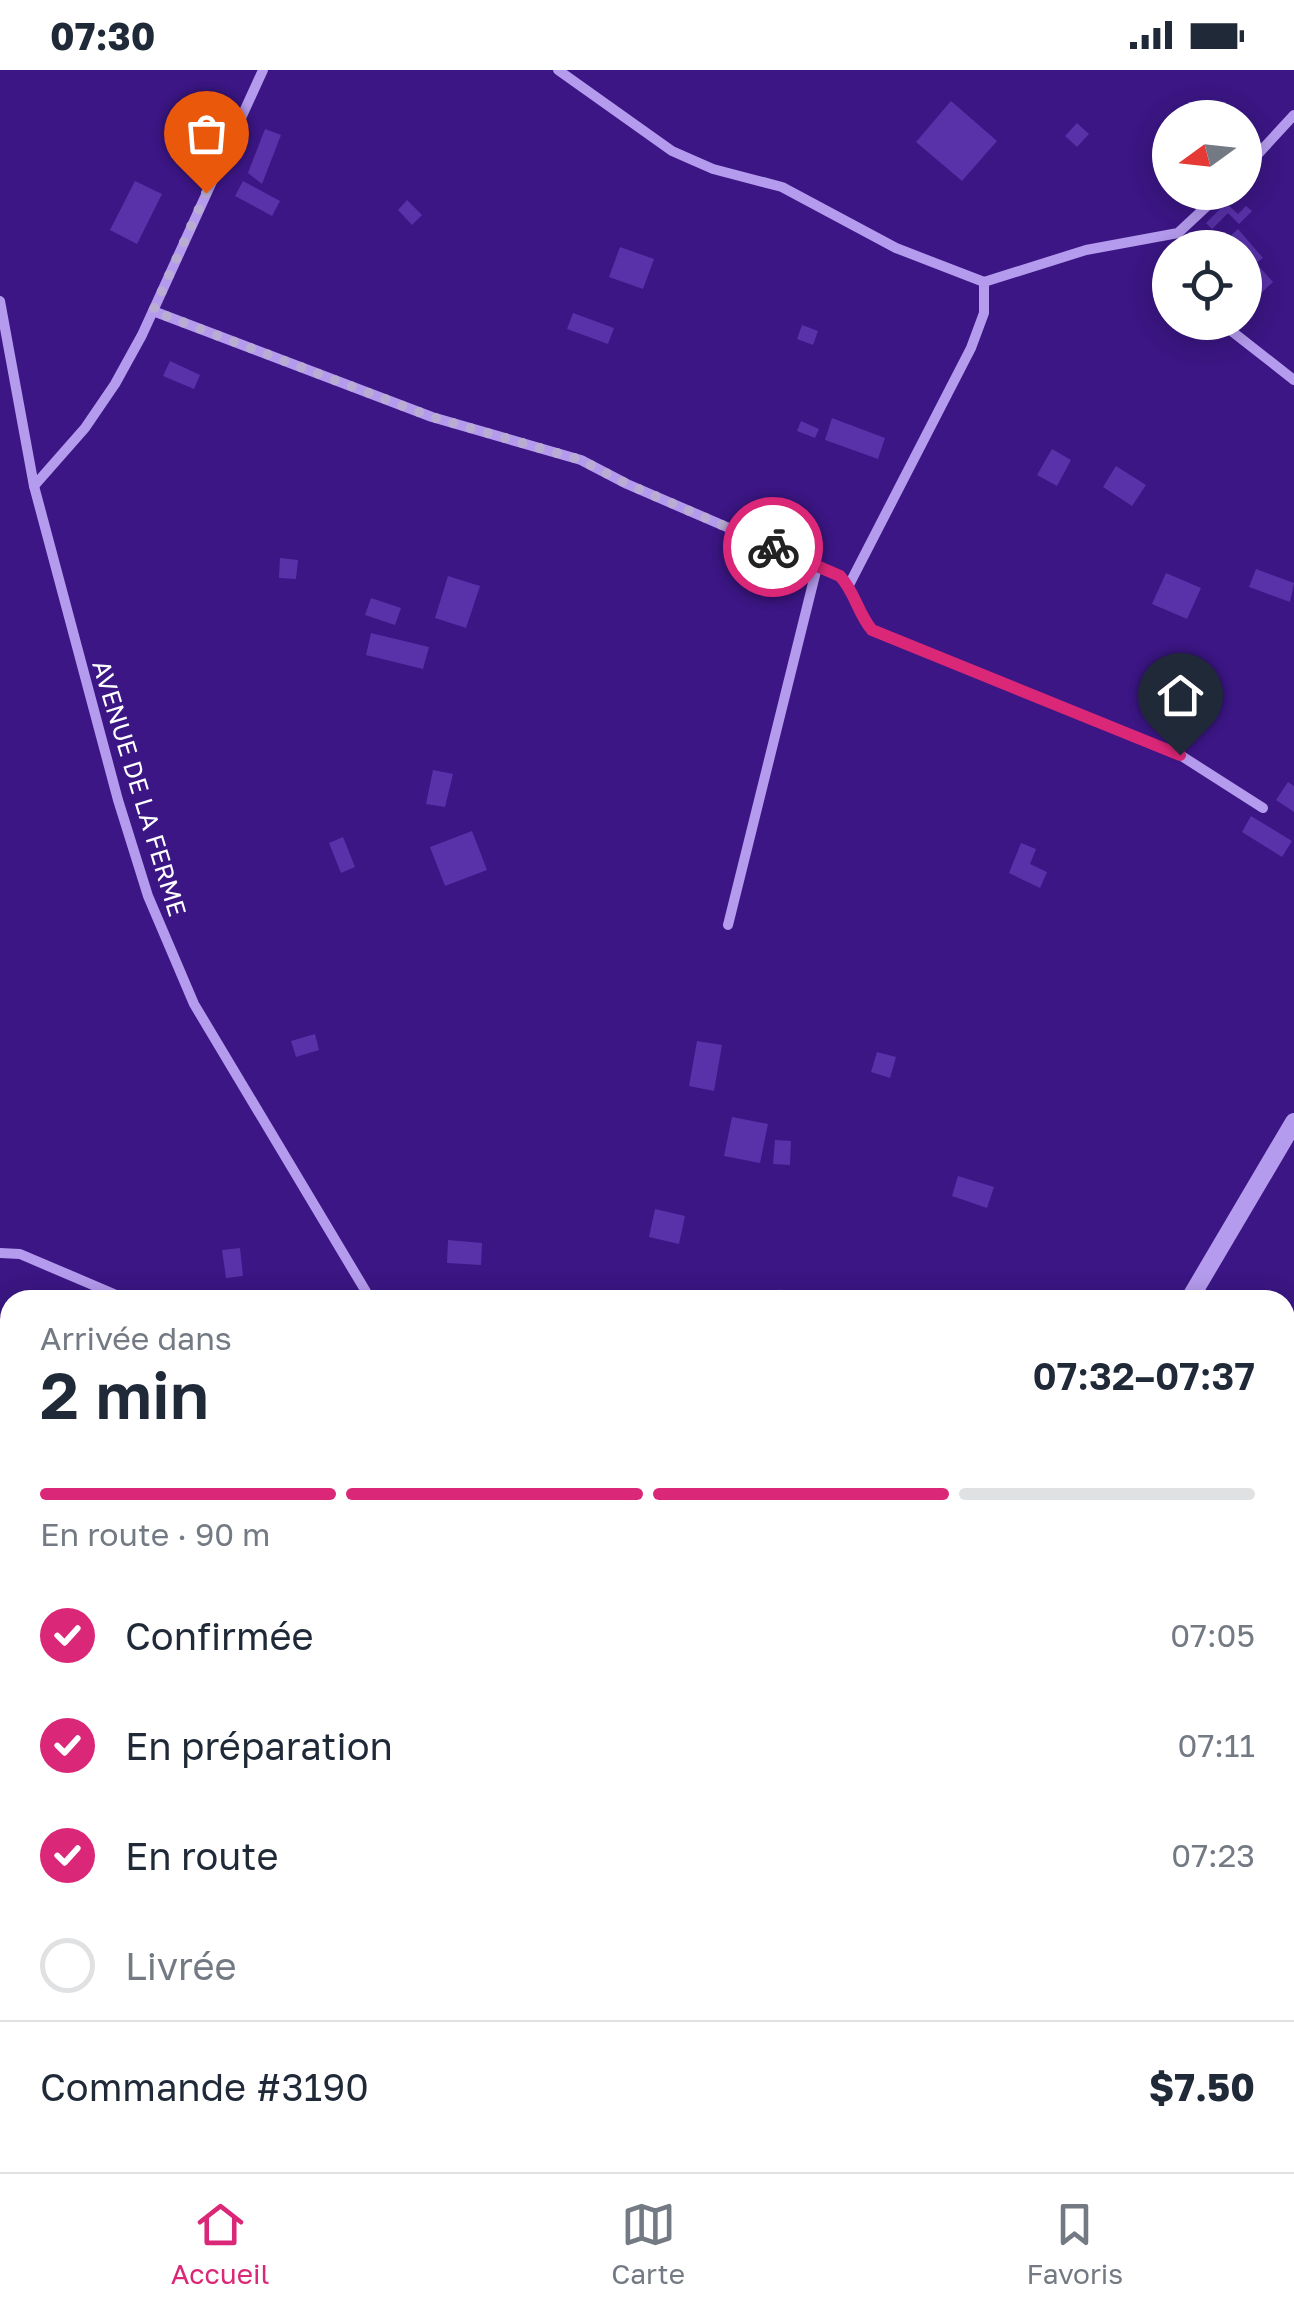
<!DOCTYPE html>
<html lang="fr">
<meta charset="utf-8">
<style>
body{margin:0;font-family:"Golos Text",sans-serif;background:#f2f2f3;color:#1f2937;height:100vh;display:flex;flex-direction:column;font-size:38px;white-space:nowrap}
*{box-sizing:border-box;margin:0}
p{font-size:32px;color:#747a83}
.icon{flex:none;width:55px;height:55px;fill:none;stroke:currentColor;stroke-width:2;stroke-linecap:round;stroke-linejoin:round}
.map{position:relative;flex:1;overflow:hidden}
.side{position:absolute;left:0px;top:1220px;width:1295px;height:882px;display:flex;flex-direction:column;background:#fff;border-radius:30px 30px 0 0;box-shadow:0 5px 25px #0003}
.side>*{flex:none}
.needle{width:65px;rotate:255deg}
.tools{position:absolute;left:1152px;top:30px;display:grid;gap:20px}
.tools a{display:grid;place-items:center;width:110px;height:110px;border-radius:50%;background:#fff;box-shadow:0 5px 25px #0003;font-size:50px}
.pin{position:absolute;display:grid;place-items:center;width:85px;height:85px;color:#fff;margin:-102px -42px;border-radius:50% 50% 50% 0;rotate:-45deg;box-shadow:0 0 10px #0007}
.pin .icon{rotate:45deg}
.courier{position:absolute;display:grid;place-items:center;width:100px;height:100px;margin:-50px;border:8px solid #db2777;border-radius:50%;background:#fff;color:#222;box-shadow:0 2px 12px #0007}
.headline em{font-style:normal;font-weight:600}
.headline div{display:flex;flex-direction:column-reverse}
.headline{display:flex;align-items:center;justify-content:space-between;height:170px;padding:0 40px}
h1{font-size:65px;font-weight:600;line-height:75px}
.bar{display:grid;grid-template-columns:repeat(4,1fr);gap:15px 10px;align-content:center;height:120px;padding:0 40px}
.bar i{height:12px;border-radius:8px;background:#e0e1e3}
.bar .on{background:#db2777}
.bar p{grid-column:span 4}
.line{display:flex;align-items:center;gap:25px;padding:0 40px;border-top:2px solid #e0e1e3}
.line div{flex:1}
ol{padding:0 40px;list-style:none}
li{display:flex;align-items:center;gap:30px;height:110px}
li p{margin-inline-start:auto}
li .icon{padding:10px;border-radius:50%;background:#db2777;color:#fff;stroke-width:4}
li:last-child{color:#747a83}
li i{width:55px;height:55px;border:5px solid #e0e1e3;border-radius:50%}
.status{display:flex;justify-content:space-between;align-items:center;height:70px;padding:0 50px;background:#fff;direction:ltr}
.status svg{height:28px;fill:currentColor}
.dock{display:flex;justify-content:space-around;align-items:center;height:140px;border-top:2px solid #e0e1e3;background:#fff;font-size:28px;color:#747a83}
.dock a{display:grid;justify-items:center;gap:5px}
.dock .on{color:#db2777}
.map>svg:first-child{display:block}
</style>
<div class="status"><b>07:30</b><svg viewBox="0 0 49 12"><path d="M0 12V9h3v3zM5 12V6h3v6zM10 12V3h3v9zM15 12V0h3v12zM26 1h20v11H26zM47 4h2v5h-2z"/></svg></div>
<div class="map">
<svg width="1294" height="2102" viewBox="0 0 1294 2102">
<rect width="100%" height="100%" fill="#3b1684"/>
<g fill="#5932a9">
<path d="M951,31L997,71L962,111L916,72Z"/>
<path d="M1077,53L1089,64L1077,77L1065,66Z"/>
<path d="M265,59L281,65L262,114L248,103Z"/>
<path d="M135,111L162,124L137,174L110,160Z"/>
<path d="M243,111L280,131L272,146L235,126Z"/>
<path d="M407,130L422,145L412,155L398,140Z"/>
<path d="M1226,133L1238,144L1246,136L1252,141L1239,154L1228,143L1212,159L1206,153Z"/>
<path d="M1238,159L1263,188L1256,193L1273,212L1249,234L1245,230V178H1217Z"/>
<path d="M620,177L654,189L643,219L609,207Z"/>
<path d="M573,243L614,258L608,274L567,259Z"/>
<path d="M802,255L818,261L813,275L797,269Z"/>
<path d="M170,291L200,305L194,319L163,306Z"/>
<path d="M832,348L885,368L878,389L825,370Z"/>
<path d="M801,351L819,359L815,368L797,361Z"/>
<path d="M1052,379L1071,390L1057,416L1037,405Z"/>
<path d="M1116,396L1146,415L1132,436L1103,417Z"/>
<path d="M280,488L298,490L296,509L279,508Z"/>
<path d="M1256,499L1294,513L1290,532L1249,517Z"/>
<path d="M1166,503L1201,518L1187,549L1152,534Z"/>
<path d="M448,506L480,516L466,558L435,548Z"/>
<path d="M371,528L401,538L395,555L365,545Z"/>
<path d="M371,563L429,577L423,599L366,585Z"/>
<path d="M433,700L453,704L445,737L426,734Z"/>
<path d="M1288,712L1294,716V742L1276,730Z"/>
<path d="M1251,746L1292,771L1282,787L1242,762Z"/>
<path d="M472,761L487,800L445,816L430,777Z"/>
<path d="M343,767L355,797L341,803L329,773Z"/>
<path d="M1021,773L1036,779L1030,794L1047,802L1040,818L1009,803Z"/>
<path d="M315,964L319,980L296,987L291,971Z"/>
<path d="M697,971L722,975L714,1021L689,1016Z"/>
<path d="M877,982L896,987L890,1008L871,1002Z"/>
<path d="M732,1047L768,1054L760,1093L724,1086Z"/>
<path d="M775,1070L791,1071L790,1095L773,1094Z"/>
<path d="M958,1106L994,1117L987,1138L952,1126Z"/>
<path d="M655,1139L685,1146L679,1174L649,1167Z"/>
<path d="M448,1170L482,1173L481,1195L447,1193Z"/>
<path d="M240,1178L243,1206L226,1208L222,1180Z"/>
<path d="M779,1219L805,1230H775Z"/>
<path d="M0,1863L10,1866V1966L0,1963Z"/>
<path d="M133,2092H170L168,2102H131Z"/>
</g>
<g fill="none" stroke-linecap="round" stroke-linejoin="round">
<g stroke="#b59bed" stroke-width="10">
<path d="M558,0L672,81L713,99L782,117L896,178L984,212"/>
<path d="M1245,98L1294,45"/>
<path d="M0,231L34,416L118,730L148,826L194,934L371,1230"/>
<path d="M153,241L432,347L581,390L627,414L840,506C855,522 858,544 872,560L1180,685L1263,738"/>
<path d="M1220,252L1294,310"/>
<path d="M34,416L85,358L115,314L142,265L263,0"/>
<path d="M849,515L971,278L984,243V212L1086,180L1178,163L1222,122"/>
<path d="M728,855L817,497"/>
<path d="M0,1183L20,1184L128,1230"/>
<path d="M0,1530L10,1534"/>
<path d="M1285,1562L1294,1567"/>
<path d="M1285,1950L1294,1954"/>
<path d="M67,2092L68,2102"/>
<path d="M986,2092L1006,2102"/>
<path d="M415,2102L417,2092"/>
</g>
<g stroke="#b59bed" stroke-width="18">
<path d="M1189,1230L1294,1052"/>
<path d="M669,2102L674,2092"/>
</g>
</g>
<g fill="none" stroke-linecap="round" stroke-linejoin="round">
<path stroke="#baadd4" stroke-width="10" stroke-dasharray="0 18" d="M206,123L153,241L432,347L581,390L627,414L773,477"/>
<path stroke="#db2777" stroke-width="12" d="M773,477L840,506C855,522 858,544 872,560L1180,685"/>
</g>
<g text-anchor="middle" dominant-baseline="central" stroke-width="8" stroke-linejoin="round" paint-order="stroke">
<g font-size="25" fill="#fff" stroke="#3b1684">
<text transform="translate(140 718) rotate(73)">AVENUE DE LA FERME</text>
</g>
</g>
</svg>
<div class="tools">
<a><svg class="needle" viewBox="-14 -14 28 28"><path d="M0-13l5 13h-10z" fill="#e53935"/><path d="M0 13l5-13h-10z" fill="#747a83"/></svg></a>
<a><svg class="icon" aria-label="locate" viewBox="0 0 24 24"><circle cx="12" cy="12" r="6"/><path d="M12 2v4M12 18v4M2 12h4M18 12h4"/></svg></a>
</div>
<div class="pin" style="left:206px;top:123px;background:#ea580c"><svg class="icon" aria-label="bag" viewBox="0 0 24 24"><path d="M5 8h14l-1 12H6zM9 8a3 3 0 0 1 6 0"/></svg></div>
<div class="pin" style="left:1180px;top:685px;background:#1f2937"><svg class="icon" aria-label="home" viewBox="0 0 24 24"><path d="M3 11l9-7 9 7M6 9v11h12V9"/></svg></div>
<div class="courier" style="left:773px;top:477px"><svg class="icon" aria-label="bike" viewBox="0 0 24 24"><circle cx="6" cy="16" r="4"/><circle cx="18" cy="16" r="4"/><path d="M6 16l4-8h5l3 8M10 8l3 8H6M13 5h3"/></svg></div>
<section class="side">
<div class="headline"><div><h1>2 min</h1><p>Arrivée dans</p></div><em>07:32–07:37</em></div>
<div class="bar"><i class="on"></i><i class="on"></i><i class="on"></i><i></i><p>En route · 90 m</p></div>
<ol>
<li><svg class="icon" aria-label="check" viewBox="0 0 24 24"><path d="M5 12l5 5 9-10"/></svg>Confirmée<p>07:05</p></li>
<li><svg class="icon" aria-label="check" viewBox="0 0 24 24"><path d="M5 12l5 5 9-10"/></svg>En préparation<p>07:11</p></li>
<li><svg class="icon" aria-label="check" viewBox="0 0 24 24"><path d="M5 12l5 5 9-10"/></svg>En route<p>07:23</p></li>
<li><i></i>Livrée</li>
</ol>
<div class="line" style="height:130px"><div>Commande #3190</div><b>$7.50</b></div>
</section>
</div>
<nav class="dock">
<a class="on"><svg class="icon" aria-label="home" viewBox="0 0 24 24"><path d="M3 11l9-7 9 7M6 9v11h12V9"/></svg>Accueil</a>
<a><svg class="icon" aria-label="map" viewBox="0 0 24 24"><path d="M3 6l6-2 6 2 6-2v14l-6 2-6-2-6 2zM9 4v14M15 6v14"/></svg>Carte</a>
<a><svg class="icon" aria-label="saved" viewBox="0 0 24 24"><path d="M7 4h10v16l-5-4-5 4z"/></svg>Favoris</a>
</nav>
